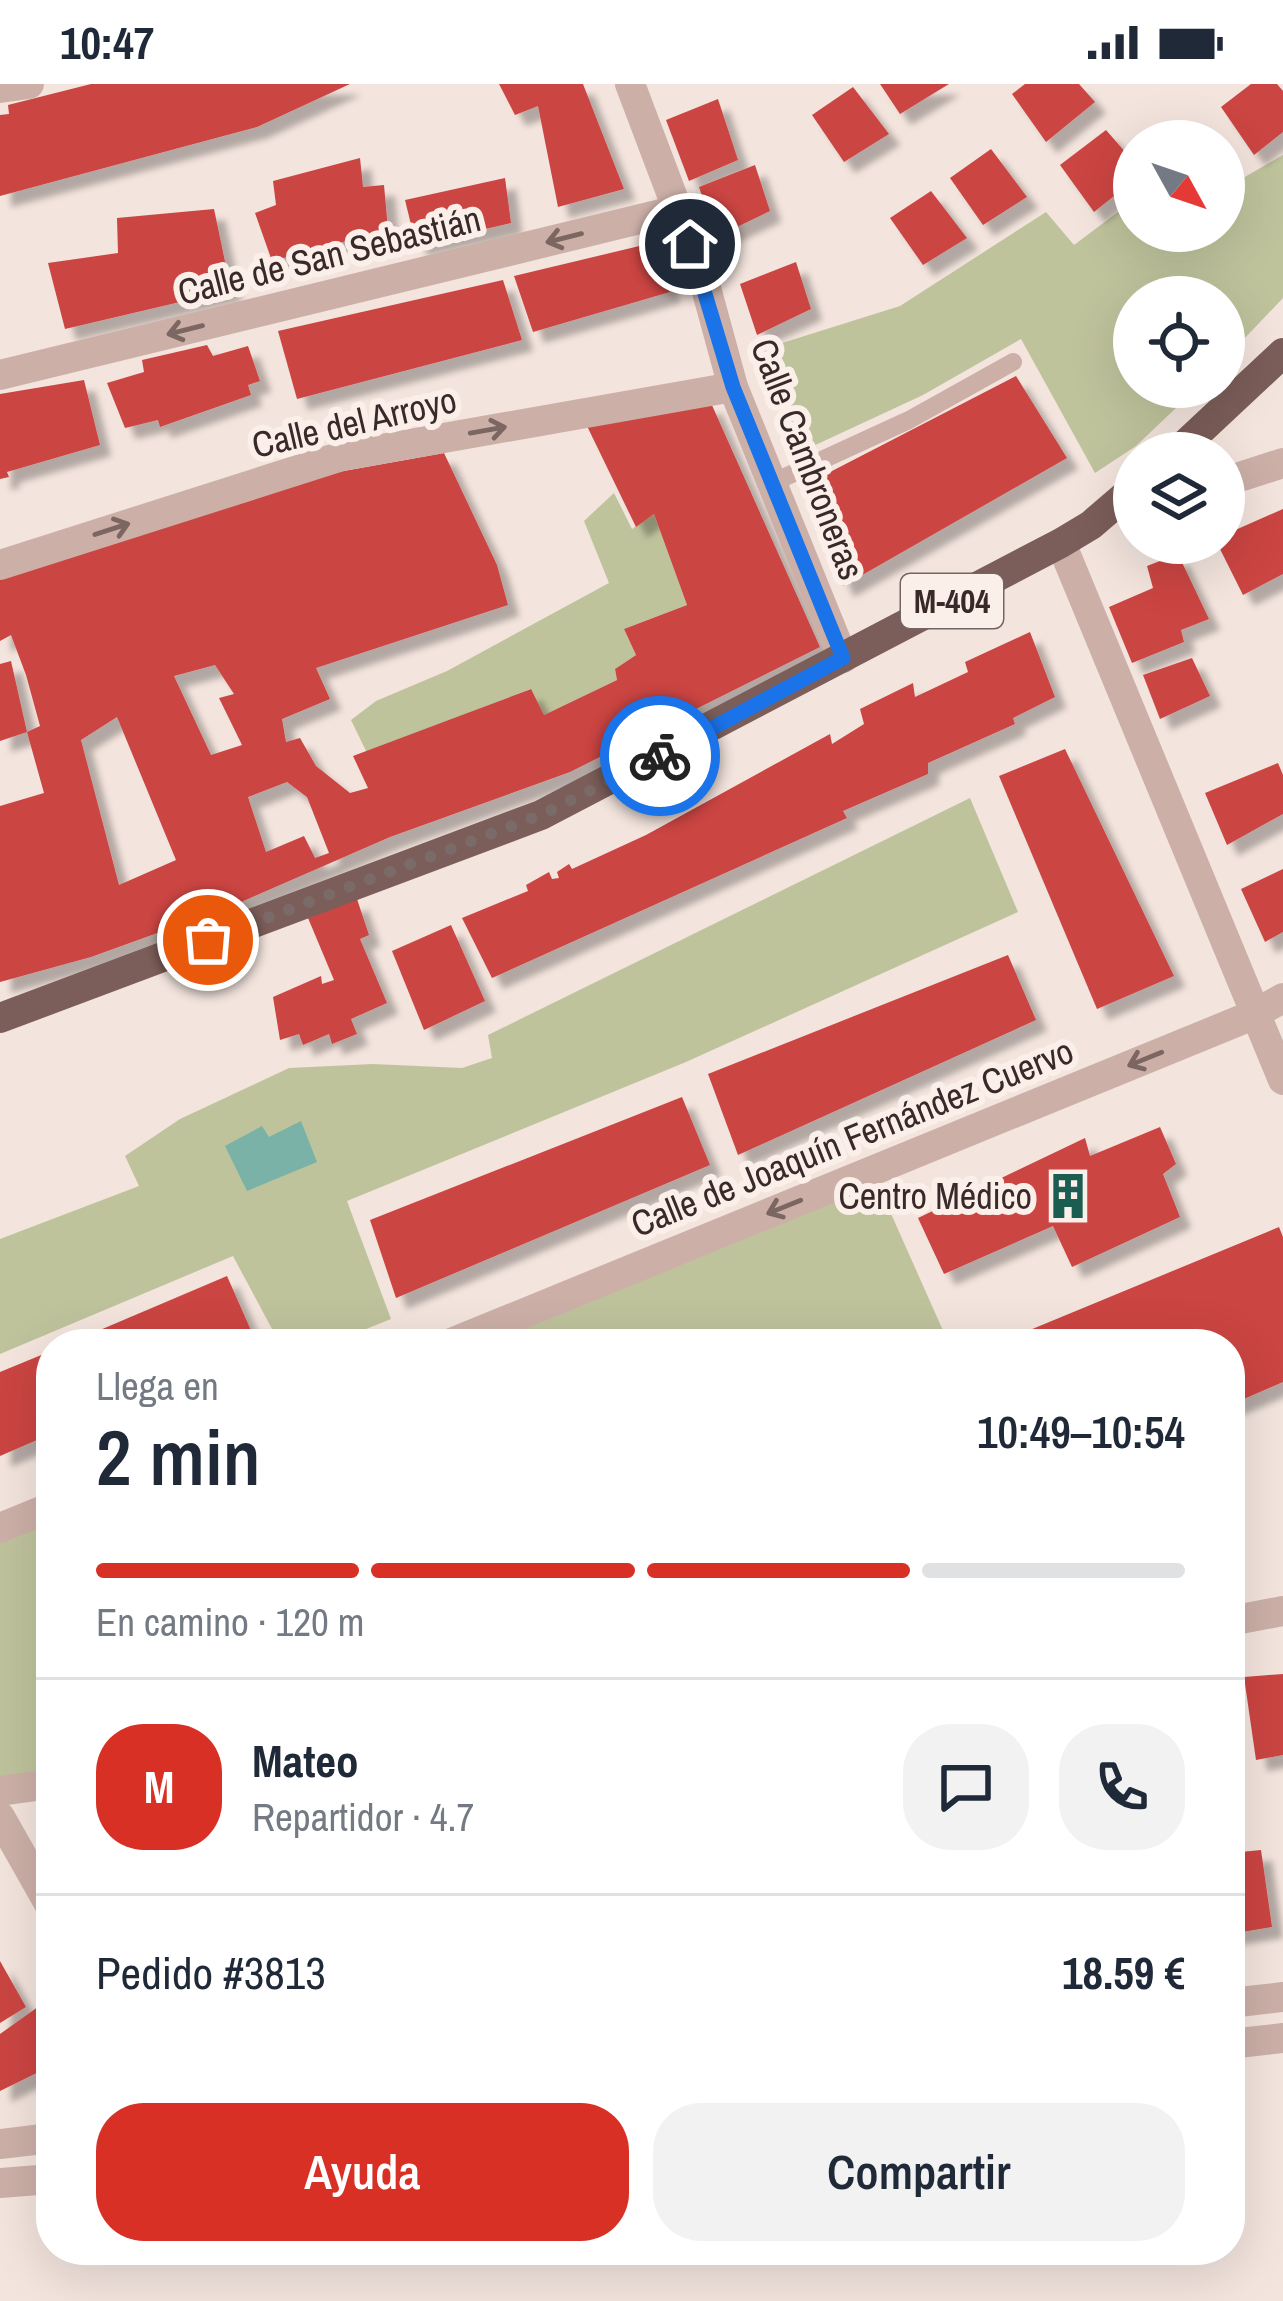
<!DOCTYPE html>
<html lang="es">
<meta charset="utf-8">
<style>
body{margin:0;font-family:"Archivo Narrow",sans-serif;background:#f2f2f3;color:#1f2937;height:100vh;display:flex;flex-direction:column;font-size:45px;white-space:nowrap}
*{box-sizing:border-box;margin:0}
p{font-size:39px;color:#747a83}
.icon{flex:none;width:66px;height:66px;fill:none;stroke:currentColor;stroke-width:2;stroke-linecap:round;stroke-linejoin:round}
.map{position:relative;flex:1;overflow:hidden}
.sheet{position:absolute;left:36px;top:1245px;width:1209px;height:936px;display:flex;flex-direction:column;background:#fff;border-radius:48px;box-shadow:0 12px 48px #0002}
.sheet>*{flex:none}
.needle{width:78px;rotate:130deg}
.buttons{position:absolute;left:1113px;top:36px;display:grid;gap:24px}
.buttons a{display:grid;place-items:center;width:132px;height:132px;border-radius:50%;background:#fff;box-shadow:0 12px 48px #0002;font-size:60px}
.pin{position:absolute;display:grid;place-items:center;width:102px;height:102px;color:#fff;margin:-51px;border:6px solid #fff;border-radius:50%;box-shadow:0 3px 12px #0007}
.courier{position:absolute;display:grid;place-items:center;width:120px;height:120px;margin:-60px;border:9px solid #1a73e8;border-radius:50%;background:#fff;color:#222;box-shadow:0 3px 15px #0007}
.overview em{font-style:normal;font-weight:600}
.overview div{display:flex;flex-direction:column-reverse}
.overview{display:flex;align-items:center;justify-content:space-between;height:204px;padding:0 60px}
h1{font-size:78px;font-weight:600;line-height:90px}
.bar{display:grid;grid-template-columns:repeat(4,1fr);gap:18px 12px;align-content:center;height:144px;padding:0 60px}
.bar i{height:15px;border-radius:9px;background:#e0e1e3}
.bar .on{background:#d93025}
.bar p{grid-column:span 4}
.line{display:flex;align-items:center;gap:30px;padding:0 60px;border-top:3px solid #e0e1e3}
.line div{flex:1}
.round{display:grid;place-items:center;flex:none;width:126px;height:126px;border-radius:48px;background:#f2f2f3}
.primary-button{display:flex;gap:24px;margin-top:auto;padding:24px 60px}
.primary-button a{flex:1;height:138px;border-radius:48px;background:#d93025;color:#fff;font-size:48px;font-weight:600;line-height:138px;text-align:center}
.primary-button a+a{background:#f2f2f3;color:#1f2937}
.status{display:flex;justify-content:space-between;align-items:center;height:84px;padding:0 60px;background:#fff;direction:ltr}
.status svg{height:33px;fill:currentColor}
.map>svg:first-child{display:block}
</style>
<div class="status"><b>10:47</b><svg viewBox="0 0 49 12"><path d="M0 12V9h3v3zM5 12V6h3v6zM10 12V3h3v9zM15 12V0h3v12zM26 1h20v11H26zM47 4h2v5h-2z"/></svg></div>
<div class="map">
<svg width="1283" height="2217" viewBox="0 0 1283 2217">
<defs>
<filter id="shadow"><feDropShadow dx="11" dy="11" stdDeviation="3" flood-color="#0004"/></filter>
</defs>
<rect width="100%" height="100%" fill="#f3e4dd"/>
<g fill="#bfc39c">
<path d="M1283,71V214L1224,276V213H1134V303H1198L1136,362L1095,389L1021,255L923,311L796,370L763,265L900,222L1046,128L1074,161L1134,116V147H1224V105Z"/>
<path d="M614,409L632,445L654,430L687,521L624,545L636,571L615,585L617,596L544,631L530,605L367,669L351,636L376,617L447,587L609,499L584,437Z"/>
<path d="M970,714L1018,828L686,978L347,1117L391,1235L329,1260H280L233,1172L0,1270V1155L139,1102L125,1072L180,1035L289,984L373,980L462,984L492,974L488,951Z"/>
<path d="M872,1087L949,1260H449Z"/>
<path d="M51,1423V1700L0,1707V1444Z"/>
</g>
<path fill="#7ab2a8" d="M301,1037L317,1078L247,1107L225,1062L262,1042L269,1053Z"/>
<g fill="#cb4543" fill-rule="evenodd" filter="url(#shadow)">
<path d="M91,0H350L257,43L0,112V31L9,30L8,21Z"/>
<path d="M499,0H583L624,105L558,123L538,22L515,31Z"/>
<path d="M880,0H949L900,30Z"/>
<path d="M1025,0H1079L1095,18L1046,58L1012,10Z"/>
<path d="M1251,0H1277L1283,7V48L1254,71L1221,23Z"/>
<path d="M853,3L889,50L844,78L812,31Z"/>
<path d="M718,15L738,76L689,97L666,36Z"/>
<path d="M1106,46L1134,78V96L1094,128L1060,81Z"/>
<path d="M991,65L1027,113L983,141L950,94Z"/>
<path d="M360,74L363,103L384,101L388,146L272,177L255,129L276,121L273,97Z"/>
<path d="M755,81L770,127L716,153L699,103Z"/>
<path d="M505,94L511,139L416,161L405,116Z"/>
<path d="M931,107L967,154L923,181L890,134Z"/>
<path d="M214,125L231,206L65,245L48,179L118,169L117,134Z"/>
<path d="M652,159L670,208L533,248L514,192Z"/>
<path d="M796,178L811,225L757,251L740,200Z"/>
<path d="M503,196L522,256L297,315L278,247Z"/>
<path d="M207,261L213,272L248,262L260,297L248,301L251,311L160,343L158,336L125,344L107,299L144,288L142,276Z"/>
<path d="M1016,292L1067,374L843,502L801,403Z"/>
<path d="M84,296L100,361L7,388L9,393L0,395V310Z"/>
<path d="M711,319L820,563L570,688L390,753L232,822L91,873L0,898V722L44,709L27,648L40,642L26,591L11,551L0,557V492L316,392L444,369L497,481L508,521L316,584L330,615L282,635L286,658L300,654L316,682L350,709L368,704L353,672L531,605L544,631L617,596L615,585L636,571L624,545L687,521L654,430L636,443L587,342ZM215,581L234,610L219,614L242,661L211,671L174,592ZM117,633L176,776L119,801L81,656ZM287,698L307,713L329,769L315,774L304,752L266,768L248,713Z"/>
<path d="M1283,425V490L1243,511L1217,459H1224V451Z"/>
<path d="M1178,470L1209,535L1181,546L1184,558L1132,579L1109,523L1153,504L1147,482Z"/>
<path d="M1030,548L1055,613L1013,634L1015,640L928,679V690L843,727L847,734L492,894L462,834L528,807L526,801L549,788L552,795L559,794L557,788L569,780L572,785L646,751L830,650L832,660L864,640L860,625L913,599L915,613L968,588L965,578Z"/>
<path d="M1192,574L1210,612L1160,635L1143,591Z"/>
<path d="M11,577L27,648L0,657V580Z"/>
<path d="M1065,665L1174,892L1097,925L999,692Z"/>
<path d="M1278,679L1283,691V730L1227,761L1205,709Z"/>
<path d="M1283,785V848L1265,858L1241,805Z"/>
<path d="M357,815L369,851L360,855L387,919L351,935L357,950L332,960L329,950L303,961L299,950L280,956L273,913L321,892L322,900L334,896L308,834Z"/>
<path d="M451,841L485,917L424,946L392,867Z"/>
<path d="M1008,871L1036,936L738,1071L708,990Z"/>
<path d="M682,1013L710,1081L396,1214L370,1136Z"/>
<path d="M1160,1043L1176,1080L1163,1090L1180,1133L1072,1183L1053,1142L944,1190L918,1134L1085,1054L1090,1072Z"/>
<path d="M1279,1143L1283,1153V1298L1230,1321V1260H996Z"/>
<path d="M227,1192L257,1260H67Z"/>
<path d="M51,1267V1350L0,1372V1288Z"/>
<path d="M1283,1590V1671L1256,1676L1244,1593Z"/>
<path d="M1261,1766L1272,1843L1230,1850V1769Z"/>
<path d="M0,1877L26,1923L0,1939Z"/>
<path d="M42,1920L51,1935V1982L0,2007V1950Z"/>
</g>
<g fill="none" stroke-linecap="round" stroke-linejoin="round">
<path stroke="#ccb0a8" stroke-width="18" d="M772,399L909,336L1013,278"/>
<g stroke="#ccb0a8" stroke-width="30">
<path d="M630,0L703,193L733,303L843,574"/>
<path d="M0,4L29,0"/>
<path d="M0,291L677,126"/>
<path d="M1224,398L1283,379"/>
<path d="M1061,459L1283,996"/>
<path d="M0,481L342,372L733,303"/>
<path d="M449,1260L1253,931L1283,914"/>
<path d="M0,1444L51,1423"/>
<path d="M1230,1537L1283,1527"/>
<path d="M0,1707L51,1700"/>
<path d="M0,1733L51,1823"/>
<path d="M1230,1919L1283,1913"/>
<path d="M1230,1960L1283,1954"/>
<path d="M0,2060L51,2054"/>
<path d="M0,2099L51,2095"/>
</g>
<g stroke="#7b5d59" stroke-width="30">
<path d="M1176,369L1283,269"/>
<path d="M0,934L541,731L1061,459L1091,441L1134,404"/>
</g>
</g>
<defs><path id="oneway-shaft" d="M-6 0H5M1.5-3L5.5 0L1.5 3" fill="none" stroke-width="1.6" stroke-linecap="round" stroke-linejoin="round" transform="scale(3)"/></defs>
<g stroke="#7b6662">
<use href="#oneway-shaft" transform="translate(564 154) rotate(166)"/>
<use href="#oneway-shaft" transform="translate(185 246) rotate(166)"/>
<use href="#oneway-shaft" transform="translate(488 346) rotate(-10)"/>
<use href="#oneway-shaft" transform="translate(112 445) rotate(-18)"/>
<use href="#oneway-shaft" transform="translate(1145 975) rotate(158)"/>
<use href="#oneway-shaft" transform="translate(784 1123) rotate(158)"/>
</g>
<g fill="none" stroke-linecap="round" stroke-linejoin="round">
<path stroke="#7a6b68" stroke-width="12" stroke-dasharray="0 21.6" d="M208,856L541,731L660,672"/>
<path stroke="#1a73e8" stroke-width="15" d="M660,672L843,574L733,303L690,160"/>
</g>
<defs>
<symbol id="building-bare" viewBox="-9 -9 18 18"><path d="M-4-6H4V6H1V3H-1V6H-4ZM-2.5-4.3h1.7v1.8h-1.7ZM.8-4.3h1.7v1.8H.8ZM-2.5-1h1.7V.8h-1.7ZM.8-1h1.7V.8H.8Z" fill="#1c5d52" stroke="#fbefea" stroke-width="2.5" paint-order="stroke"/></symbol>
</defs>
<g fill-rule="evenodd">
<use href="#building-bare" x="1035" y="1079" width="66" height="66"/>
</g>
<g text-anchor="middle" dominant-baseline="central" stroke-width="12" stroke-linejoin="round" paint-order="stroke">
<rect fill="#fbefea" stroke="#736563" stroke-width="3" x="901" y="490" width="102" height="54" rx="9"/>
<g font-size="33" font-weight="bold" fill="#392a29">
<text x="952" y="517">M-404</text>
</g>
<g font-size="36" fill="#392a29" stroke="#fbefea">
<text transform="translate(329 171) rotate(-14)">Calle de San Sebastián</text>
<text transform="translate(354 338) rotate(-13)">Calle del Arroyo</text>
<text transform="translate(808 375) rotate(69)">Calle Cambroneras</text>
<text transform="translate(852 1053) rotate(-22)">Calle de Joaquín Fernández Cuervo</text>
</g>
<g font-size="36" fill="#392a29" stroke="#fbefea" text-anchor="end">
<text x="1032" y="1112">Centro Médico</text>
</g>
</g>
</svg>
<div class="buttons">
<a><svg class="needle" viewBox="-14 -14 28 28"><path d="M0-13l5 13h-10z" fill="#e53935"/><path d="M0 13l5-13h-10z" fill="#747a83"/></svg></a>
<a><svg class="icon" aria-label="locate" viewBox="0 0 24 24"><circle cx="12" cy="12" r="6"/><path d="M12 2v4M12 18v4M2 12h4M18 12h4"/></svg></a>
<a><svg class="icon" aria-label="layers" viewBox="0 0 24 24"><path d="M12 4l9 5-9 5-9-5zM3 14l9 5 9-5"/></svg></a>
</div>
<div class="pin" style="left:208px;top:856px;background:#ea580c"><svg class="icon" aria-label="bag" viewBox="0 0 24 24"><path d="M5 8h14l-1 12H6zM9 8a3 3 0 0 1 6 0"/></svg></div>
<div class="pin" style="left:690px;top:160px;background:#1f2937"><svg class="icon" aria-label="home" viewBox="0 0 24 24"><path d="M3 11l9-7 9 7M6 9v11h12V9"/></svg></div>
<div class="courier" style="left:660px;top:672px"><svg class="icon" aria-label="bike" viewBox="0 0 24 24"><circle cx="6" cy="16" r="4"/><circle cx="18" cy="16" r="4"/><path d="M6 16l4-8h5l3 8M10 8l3 8H6M13 5h3"/></svg></div>
<section class="sheet">
<div class="overview"><div><h1>2 min</h1><p>Llega en</p></div><em>10:49–10:54</em></div>
<div class="bar"><i class="on"></i><i class="on"></i><i class="on"></i><i></i><p>En camino · 120 m</p></div>
<div class="line" style="height:216px"><b class="round" style="background:#d93025;color:#fff">M</b><div><b>Mateo</b><p>Repartidor · 4.7</p></div><a class="round"><svg class="icon" aria-label="chat" viewBox="0 0 24 24"><path d="M4 5h16v11H9l-5 4z"/></svg></a><a class="round"><svg class="icon" aria-label="phone" viewBox="0 0 24 24"><path d="M5 4h4l2 5-3 2q2 4 5 5l2-3 5 2v4C11 20 4 13 5 4z"/></svg></a></div>
<div class="line" style="height:156px"><div>Pedido #3813</div><b>18.59 €</b></div>
<div class="primary-button"><a>Ayuda</a><a>Compartir</a></div>
</section>
</div>
